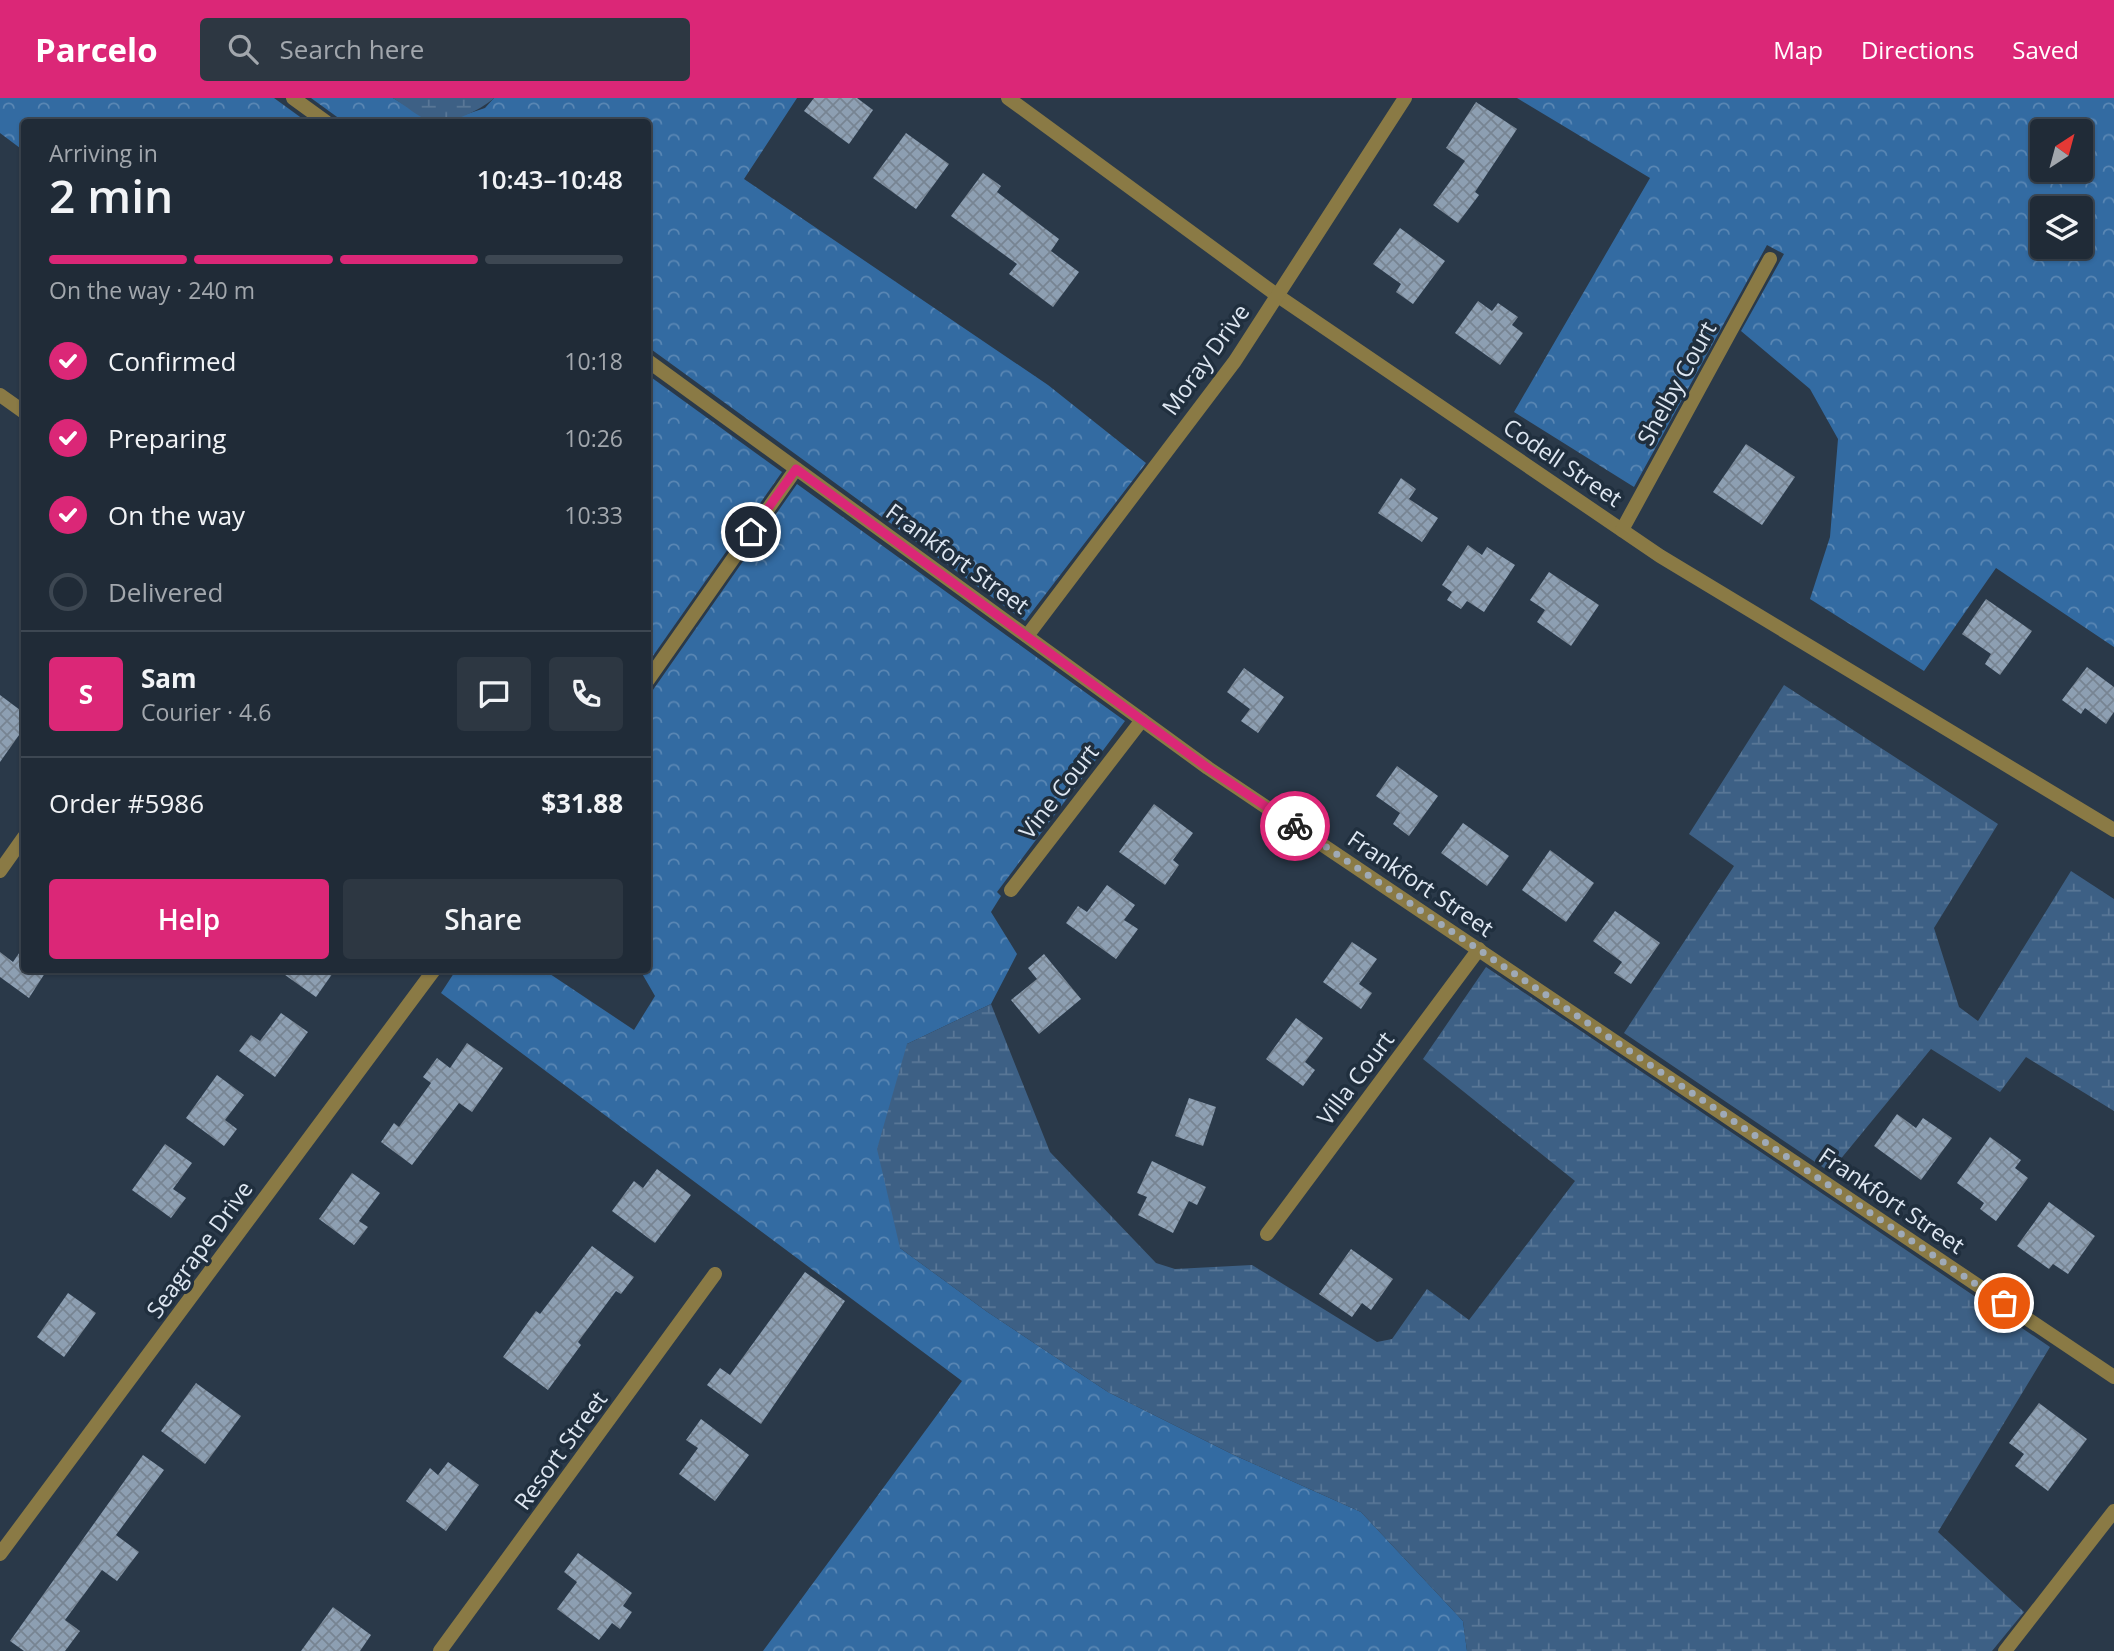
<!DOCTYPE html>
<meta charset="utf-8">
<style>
body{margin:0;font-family:"Open Sans",sans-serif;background:#2d3742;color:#f1f3f6;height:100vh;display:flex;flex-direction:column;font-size:26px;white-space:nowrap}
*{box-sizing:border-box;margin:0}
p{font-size:23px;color:#a2a7ad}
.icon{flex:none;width:38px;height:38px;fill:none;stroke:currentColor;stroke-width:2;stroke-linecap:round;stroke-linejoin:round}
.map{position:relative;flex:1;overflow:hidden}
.details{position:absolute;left:21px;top:21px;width:630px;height:854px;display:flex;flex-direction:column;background:#202b37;border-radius:7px;box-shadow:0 2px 5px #0004,0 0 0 2px #3d4752}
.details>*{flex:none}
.needle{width:46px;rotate:36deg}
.fabs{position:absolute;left:2030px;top:21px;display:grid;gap:14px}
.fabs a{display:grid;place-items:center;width:63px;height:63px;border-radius:7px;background:#202b37;box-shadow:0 2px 5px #0004,0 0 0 2px #3d4752;font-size:35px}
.pin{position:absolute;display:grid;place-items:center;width:60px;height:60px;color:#fff;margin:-30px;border:4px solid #fff;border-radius:50%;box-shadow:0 2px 7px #0007}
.courier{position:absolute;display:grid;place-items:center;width:70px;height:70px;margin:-35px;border:5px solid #db2777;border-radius:50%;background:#fff;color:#222;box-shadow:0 2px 9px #0007}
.overview em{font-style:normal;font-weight:600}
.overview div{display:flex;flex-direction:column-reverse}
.overview{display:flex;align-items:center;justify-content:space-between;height:119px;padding:0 28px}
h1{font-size:46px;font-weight:600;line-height:52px}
.bar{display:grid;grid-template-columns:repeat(4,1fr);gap:10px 7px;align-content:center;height:84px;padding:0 28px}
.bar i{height:9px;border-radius:5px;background:#3d4752}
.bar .current{background:#db2777}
.bar p{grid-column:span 4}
.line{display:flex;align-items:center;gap:18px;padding:0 28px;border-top:2px solid #3d4752}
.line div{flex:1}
.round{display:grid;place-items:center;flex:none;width:74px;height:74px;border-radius:7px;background:#2d3742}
ol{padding:0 28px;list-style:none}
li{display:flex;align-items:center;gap:21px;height:77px}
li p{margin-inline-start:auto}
li .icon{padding:7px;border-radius:50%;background:#db2777;color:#fff;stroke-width:4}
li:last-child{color:#a2a7ad}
li i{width:38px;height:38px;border:4px solid #3d4752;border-radius:50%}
.primary-button{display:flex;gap:14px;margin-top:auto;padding:14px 28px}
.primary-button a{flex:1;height:80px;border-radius:7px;background:#db2777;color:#fff;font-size:28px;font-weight:600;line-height:80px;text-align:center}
.primary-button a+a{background:#2d3742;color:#f1f3f6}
header{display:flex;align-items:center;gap:42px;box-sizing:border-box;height:98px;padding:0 35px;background:#db2777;color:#fff}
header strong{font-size:33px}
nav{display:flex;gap:38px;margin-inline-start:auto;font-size:24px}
.search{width:490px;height:63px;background:#2d3742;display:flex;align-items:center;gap:18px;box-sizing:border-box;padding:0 24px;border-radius:7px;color:#a2a7ad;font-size:26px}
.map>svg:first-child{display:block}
</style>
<header>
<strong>Parcelo</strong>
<div class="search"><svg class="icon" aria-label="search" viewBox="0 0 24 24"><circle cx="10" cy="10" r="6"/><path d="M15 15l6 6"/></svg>Search here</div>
<nav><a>Map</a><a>Directions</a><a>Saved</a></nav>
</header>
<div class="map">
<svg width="2114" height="1553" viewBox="0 0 2114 1553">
<defs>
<pattern id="forest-crowns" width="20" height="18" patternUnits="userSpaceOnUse" patternTransform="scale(1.75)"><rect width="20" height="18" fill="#336ba2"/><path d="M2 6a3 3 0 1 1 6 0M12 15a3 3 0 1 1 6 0" fill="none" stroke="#5a87b4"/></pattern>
<pattern id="wetland-marsh" width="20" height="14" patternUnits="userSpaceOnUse" patternTransform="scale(1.75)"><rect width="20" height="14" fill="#3d6085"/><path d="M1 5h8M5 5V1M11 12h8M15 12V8" fill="none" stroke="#597797"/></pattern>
<pattern id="building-cross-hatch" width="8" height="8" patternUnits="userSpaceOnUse" patternTransform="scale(1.75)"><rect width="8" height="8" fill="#8d9fb2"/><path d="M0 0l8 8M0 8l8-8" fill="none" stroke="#778492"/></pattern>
</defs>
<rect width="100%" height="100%" fill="#2a3949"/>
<g fill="url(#forest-crowns)" fill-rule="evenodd">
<path d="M0,0H274L307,24H24V53L0,35Z"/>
<path d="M311,0H393L433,24H344Z"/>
<path d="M494,0H797L744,81L1048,287L1146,365L1025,523L648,249V24H443L485,10Z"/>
<path d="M1517,0H2114V549L1996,470L1924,573L1810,501L1830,439L1838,341L1810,291L1741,233L1784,156L1767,147L1634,389L1514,314L1650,80ZM2042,33H2081V72H2042ZM2042,110H2081V149H2042Z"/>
<path d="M648,277L782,374L648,565Z"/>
<path d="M797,386L1125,623L997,794L1001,798L991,814L1017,856L991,906L907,946L900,1150L986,1213L1108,1294L1234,1357L1361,1414L1463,1523L1467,1553H763L962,1283L441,895L456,872H544L634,932L655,898L640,872H648V599Z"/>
</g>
<g fill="url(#wetland-marsh)">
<path d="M393,0H494C484,10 447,29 432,24C419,20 405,7 393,0Z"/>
<path d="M1784,587L1998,726L1934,830L1959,909L1978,923L2071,773L2114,801V1013L2026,959L2000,994L1931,951L1830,1074L1624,935L1734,768L1689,736Z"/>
<path d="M1486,869L2050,1249L1938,1434L2024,1514L1992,1553H1467L1463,1523L1361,1414L1234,1357L1108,1294L986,1213L900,1150L877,1051L907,946L991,906L1050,1054L1156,1165L1175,1171L1252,1167L1377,1244L1392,1241L1427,1191L1469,1222L1575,1083L1423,961Z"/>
</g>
<g fill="url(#building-cross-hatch)">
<path d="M814,0H857L873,12L849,46L804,13Z"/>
<path d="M1476,4L1517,31L1475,94L1479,97L1458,125L1433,107L1465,63L1446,50Z"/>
<path d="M906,35L949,66L916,111L873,80Z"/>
<path d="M983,75L1001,88L997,94L1059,141L1051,153L1079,174L1053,209L1009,176L1017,166L951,118Z"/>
<path d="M1400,130L1445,163L1413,206L1396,194L1401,186L1373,166Z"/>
<path d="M1478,203L1492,213L1498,205L1518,219L1512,227L1523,235L1500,267L1455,235Z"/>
<path d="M1746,346L1795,379L1762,427L1713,394Z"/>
<path d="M1401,380L1416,391L1409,401L1438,420L1422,444L1378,415Z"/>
<path d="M1468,447L1482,457L1487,449L1515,467L1484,514L1467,503L1461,511L1447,502L1452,494L1442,487Z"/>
<path d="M1549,474L1599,507L1571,548L1537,524L1545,512L1530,502Z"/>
<path d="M1986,501L2032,533L2000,577L1985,566L1991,556L1962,536Z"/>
<path d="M2087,569L2114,589V614L2106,626L2085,610L2081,616L2062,602Z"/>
<path d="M1244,570L1284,599L1258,635L1241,623L1250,611L1227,594Z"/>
<path d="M0,597L24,615V630L0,664Z"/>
<path d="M1397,668L1438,698L1409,738L1393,726L1400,715L1376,698Z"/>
<path d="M1154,706L1193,735L1173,762L1179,767L1165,787L1119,754Z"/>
<path d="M1463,725L1509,758L1487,788L1441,755Z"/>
<path d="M1550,752L1594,785L1566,824L1522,792Z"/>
<path d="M1107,787L1135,807L1124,822L1138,831L1116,861L1066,825L1078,808L1087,814Z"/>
<path d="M1615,813L1660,845L1631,886L1614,875L1622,864L1593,843Z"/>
<path d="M1352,844L1377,861L1359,886L1372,895L1361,911L1323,884Z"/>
<path d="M24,848V872H47L29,900L0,879V854L13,864Z"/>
<path d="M1044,856L1081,901L1039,936L1011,902L1037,881L1028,870Z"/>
<path d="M278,872H335L316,899Z"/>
<path d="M281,915L308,934L275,979L239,953L251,937L260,943Z"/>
<path d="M1296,920L1323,940L1305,964L1315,972L1303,988L1266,961Z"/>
<path d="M467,945L503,970L472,1014L459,1005L412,1067L381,1044L394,1025L399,1029L431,985L423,979L437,960L450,970Z"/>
<path d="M217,977L244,997L225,1022L237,1031L224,1048L186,1020Z"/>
<path d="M1189,1000L1216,1009L1203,1048L1175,1038Z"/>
<path d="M1897,1016L1916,1030L1923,1020L1952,1040L1921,1082L1874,1048Z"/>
<path d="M1990,1039L2021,1062L2015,1070L2028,1080L1996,1123L1980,1111L1984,1105L1957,1085Z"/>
<path d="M165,1046L192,1065L173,1091L186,1100L171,1120L132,1092Z"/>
<path d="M1152,1063L1206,1089L1197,1107L1189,1103L1173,1135L1138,1117L1147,1099L1137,1095Z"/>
<path d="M657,1071L691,1097L655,1145L612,1113L634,1083L643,1090Z"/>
<path d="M352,1075L380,1095L359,1123L368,1129L354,1147L319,1121Z"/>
<path d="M2049,1104L2095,1138L2068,1176L2053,1166L2049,1171L2017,1148Z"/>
<path d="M592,1148L634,1179L621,1196L616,1193L578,1244L581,1247L548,1292L503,1259L536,1213L540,1216Z"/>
<path d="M1351,1151L1393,1181L1371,1212L1362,1205L1352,1219L1319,1196Z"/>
<path d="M805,1174L845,1203L761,1326L707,1287L720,1270L730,1277Z"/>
<path d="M68,1195L96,1215L64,1259L37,1239Z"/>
<path d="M196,1285L241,1318L205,1366L161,1333Z"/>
<path d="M2039,1305L2087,1341L2048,1393L2015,1368L2024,1356L2009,1345Z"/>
<path d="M701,1321L749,1357L715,1403L679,1376L698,1350L686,1342Z"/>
<path d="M143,1357L164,1372L116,1437L139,1454L117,1483L102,1472L65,1522L80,1533L65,1553H24L10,1543Z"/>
<path d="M448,1364L479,1387L446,1433L406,1403L430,1370L438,1377Z"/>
<path d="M578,1455L632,1495L623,1508L632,1514L620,1531L612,1525L599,1542L557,1511L577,1484L564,1474Z"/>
<path d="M333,1509L371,1537L360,1553H301Z"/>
</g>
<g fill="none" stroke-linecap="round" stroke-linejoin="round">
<g stroke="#8a7a45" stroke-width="14">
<path d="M293,0L326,24"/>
<path d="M1008,0L1278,198L1660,458L2114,732"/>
<path d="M648,263L1208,670L2114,1279"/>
<path d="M0,297L24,314"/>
<path d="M1622,432L1770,161"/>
<path d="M1027,538L1235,263L1405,0"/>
<path d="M648,582L796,371"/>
<path d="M0,773L24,739"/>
<path d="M1011,792L1142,622"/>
<path d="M1267,1136L1479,851"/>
<path d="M0,1456L434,872"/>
<path d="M440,1553L715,1176"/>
<path d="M2005,1553L2114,1413"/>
</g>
</g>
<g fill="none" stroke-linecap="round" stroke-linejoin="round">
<path stroke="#9faab7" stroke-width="7" stroke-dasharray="0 12.6" d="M1295,728L2004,1205"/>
<path stroke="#db2777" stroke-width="9" d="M751,434L796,371L1208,670L1295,728"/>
</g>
<g text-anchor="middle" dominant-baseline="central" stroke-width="7" stroke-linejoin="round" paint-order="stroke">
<g font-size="23" fill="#dee7f2" stroke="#202f3e">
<text transform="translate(1205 261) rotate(-54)">Moray Drive</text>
<text transform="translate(1676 285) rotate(-61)">Shelby Court</text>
<text transform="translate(1563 364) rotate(34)">Codell Street</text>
<text transform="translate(958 460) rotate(36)">Frankfort Street</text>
<text transform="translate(1058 693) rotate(-52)">Vine Court</text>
<text transform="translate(1421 785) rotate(34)">Frankfort Street</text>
<text transform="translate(1355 980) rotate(-53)">Villa Court</text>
<text transform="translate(1892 1102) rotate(34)">Frankfort Street</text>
<text transform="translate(199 1151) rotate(-54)">Seagrape Drive</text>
<text transform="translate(560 1352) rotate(-54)">Resort Street</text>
</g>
</g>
</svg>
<div class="fabs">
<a><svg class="needle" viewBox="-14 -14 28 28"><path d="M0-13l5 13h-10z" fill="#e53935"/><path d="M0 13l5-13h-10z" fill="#a2a7ad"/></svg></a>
<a><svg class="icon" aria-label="layers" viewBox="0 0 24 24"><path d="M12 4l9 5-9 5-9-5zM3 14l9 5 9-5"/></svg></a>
</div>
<div class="pin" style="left:2004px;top:1205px;background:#ea580c"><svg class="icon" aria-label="bag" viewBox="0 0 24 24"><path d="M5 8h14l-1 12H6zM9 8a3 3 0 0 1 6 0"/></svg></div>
<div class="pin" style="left:751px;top:434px;background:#1f2937"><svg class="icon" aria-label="home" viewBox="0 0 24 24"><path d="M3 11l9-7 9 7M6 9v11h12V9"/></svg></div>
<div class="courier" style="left:1295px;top:728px"><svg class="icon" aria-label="bike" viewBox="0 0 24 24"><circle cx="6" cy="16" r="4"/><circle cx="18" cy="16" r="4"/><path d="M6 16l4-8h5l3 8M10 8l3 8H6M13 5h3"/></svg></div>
<section class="details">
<div class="overview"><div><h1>2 min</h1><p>Arriving in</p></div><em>10:43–10:48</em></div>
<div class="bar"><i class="current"></i><i class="current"></i><i class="current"></i><i></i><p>On the way · 240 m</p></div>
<ol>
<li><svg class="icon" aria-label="check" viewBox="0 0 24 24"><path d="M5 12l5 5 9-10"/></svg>Confirmed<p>10:18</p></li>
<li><svg class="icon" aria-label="check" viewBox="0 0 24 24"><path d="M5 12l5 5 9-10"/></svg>Preparing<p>10:26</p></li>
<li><svg class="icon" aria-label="check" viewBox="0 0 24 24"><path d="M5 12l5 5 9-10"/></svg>On the way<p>10:33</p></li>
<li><i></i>Delivered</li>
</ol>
<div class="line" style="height:126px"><b class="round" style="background:#db2777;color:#fff">S</b><div><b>Sam</b><p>Courier · 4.6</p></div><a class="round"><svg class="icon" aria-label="chat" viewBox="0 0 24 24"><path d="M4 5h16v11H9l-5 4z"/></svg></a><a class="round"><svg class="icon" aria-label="phone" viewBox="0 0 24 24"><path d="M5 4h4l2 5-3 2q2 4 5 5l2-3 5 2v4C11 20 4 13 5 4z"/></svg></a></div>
<div class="line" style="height:91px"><div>Order #5986</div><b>$31.88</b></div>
<div class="primary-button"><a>Help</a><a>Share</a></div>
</section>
</div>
